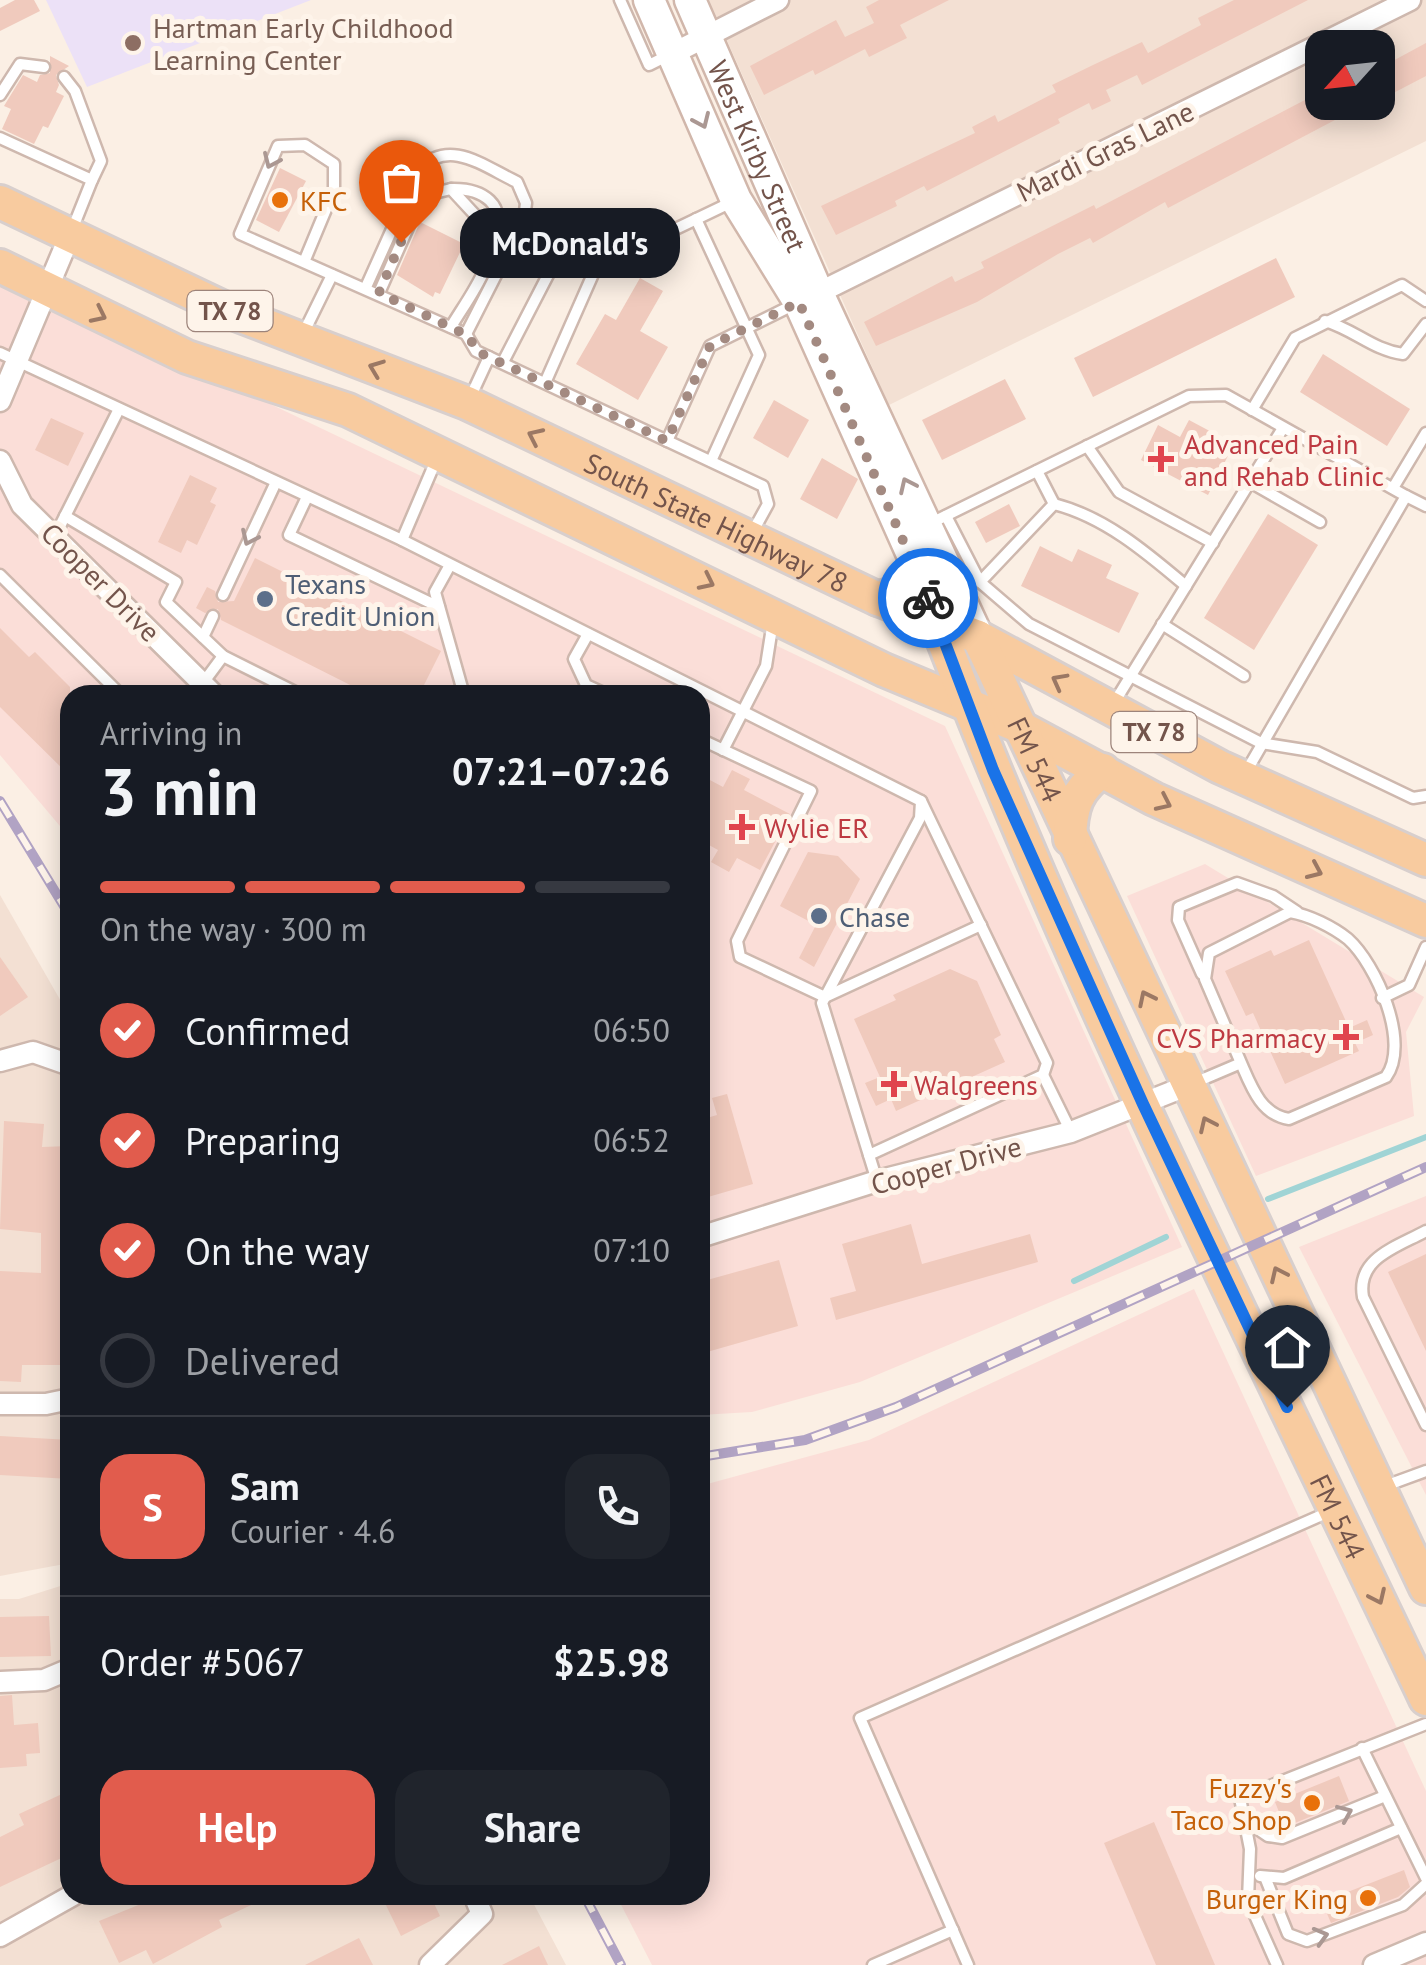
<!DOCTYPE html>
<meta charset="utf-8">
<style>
body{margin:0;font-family:"PT Sans",sans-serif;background:#20242c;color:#f1f3f6;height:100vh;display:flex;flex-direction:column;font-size:38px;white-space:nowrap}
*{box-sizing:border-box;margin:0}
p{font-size:32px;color:#9ea1a6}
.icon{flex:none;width:55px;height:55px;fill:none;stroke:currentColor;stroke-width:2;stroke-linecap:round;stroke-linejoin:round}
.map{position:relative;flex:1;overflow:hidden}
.details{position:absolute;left:60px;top:685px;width:650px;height:1220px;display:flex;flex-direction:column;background:#171b24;border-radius:30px;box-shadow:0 5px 25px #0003}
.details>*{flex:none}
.needle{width:65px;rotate:243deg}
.fabs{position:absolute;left:1305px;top:30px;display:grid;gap:20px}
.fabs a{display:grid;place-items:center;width:90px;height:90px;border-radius:20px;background:#171b24;box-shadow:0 5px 25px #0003;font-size:50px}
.pin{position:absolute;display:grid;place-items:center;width:85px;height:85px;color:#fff;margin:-102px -42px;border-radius:50% 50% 50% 0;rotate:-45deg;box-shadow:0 0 10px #0007}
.pin .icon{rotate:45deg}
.courier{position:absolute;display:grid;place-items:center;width:100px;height:100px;margin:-50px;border:8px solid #1a73e8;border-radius:50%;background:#fff;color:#222;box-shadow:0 2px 12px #0007}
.bubble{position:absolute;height:70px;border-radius:30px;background:#171b24;box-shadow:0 5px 25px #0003;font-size:32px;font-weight:700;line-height:70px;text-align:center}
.overview em{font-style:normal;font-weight:700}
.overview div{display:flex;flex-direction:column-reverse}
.overview{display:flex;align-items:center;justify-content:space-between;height:170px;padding:0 40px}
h1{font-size:65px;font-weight:700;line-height:75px}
.bar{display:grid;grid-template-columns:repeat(4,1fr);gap:15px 10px;align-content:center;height:120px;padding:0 40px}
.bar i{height:12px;border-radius:8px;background:#363941}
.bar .selected{background:#e15c4d}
.bar p{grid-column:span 4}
.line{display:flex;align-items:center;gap:25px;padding:0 40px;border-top:2px solid #363941}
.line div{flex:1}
.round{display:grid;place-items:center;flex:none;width:105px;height:105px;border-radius:30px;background:#20242c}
ol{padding:0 40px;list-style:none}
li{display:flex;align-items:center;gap:30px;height:110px}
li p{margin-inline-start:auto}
li .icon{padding:10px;border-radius:50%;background:#e15c4d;color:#fff;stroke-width:4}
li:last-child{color:#9ea1a6}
li i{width:55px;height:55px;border:5px solid #363941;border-radius:50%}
.cta{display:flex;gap:20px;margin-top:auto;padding:20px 40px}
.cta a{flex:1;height:115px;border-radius:30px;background:#e15c4d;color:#fff;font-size:40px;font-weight:700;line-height:115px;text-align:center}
.cta a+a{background:#20242c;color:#f1f3f6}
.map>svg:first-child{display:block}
</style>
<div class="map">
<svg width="1426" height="1965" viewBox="0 0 1426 1965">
<rect width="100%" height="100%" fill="#fbefe4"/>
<g fill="#f3e0d3" fill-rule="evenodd">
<path d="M709,0H1426V141L889,405ZM1322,48H1378V102H1322Z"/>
<path d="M0,895L70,1017V1563L0,1576Z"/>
<path d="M70,1583V1895H529L566,1965H0V1599H19Z"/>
</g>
<g fill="#fbded8">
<path d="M0,275L945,726L1182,1247L860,1382L752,1412L700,1415V695H70V838L0,755Z"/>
<path d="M1205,864L1424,997L1406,1032L1414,1116L1256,1176L1127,896Z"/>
<path d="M1426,1196V1495L1299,1247Z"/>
<path d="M1194,1289L1426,1791V1965H652L616,1895H700V1486L869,1440Z"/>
</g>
<path fill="#ece1f7" d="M46,0H311L87,87Z"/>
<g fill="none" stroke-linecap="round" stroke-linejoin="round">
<g stroke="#a0d4d5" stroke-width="6">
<path d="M1268,1199L1426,1137"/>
<path d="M1074,1281L1166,1237"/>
</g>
</g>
<g fill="#f0cabd">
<path d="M15,0H34L40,11L0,31V8Z"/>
<path d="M879,0H949L900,25L907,38L869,57L865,49L815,75L813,70L764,95L750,66L836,20L845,37L874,23L866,7Z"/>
<path d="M1234,0H1308L1142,85L1137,75L1106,90L1111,101L1092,110L1089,103L1058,119L1060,123L927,191L924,186L895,201L897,206L836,235L821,206L975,133L972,127L995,115L998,122L1056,92L1052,85L1093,65L1142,42L1148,53L1201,25L1198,18Z"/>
<path d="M1426,43V76L1378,101V69Z"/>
<path d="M50,56L69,66L56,75L59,85L56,92L64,96L48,128L43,126L34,144L2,129L11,109L4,106L23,75L37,82L40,75L50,73Z"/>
<path d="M1322,91V102H1369L1168,208L1165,202L1093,243L1090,238L1058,254L977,302L876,346L864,322L952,276L955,282L984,268L981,262L1094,205L1096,209Z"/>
<path d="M280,168L306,181L279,232L256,220Z"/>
<path d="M420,222L464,244L440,294L435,292L433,297L397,275Z"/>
<path d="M1276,258L1295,297L1093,397L1074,358Z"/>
<path d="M640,278L663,291L640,331L668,347L638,400L576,364L605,314L616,320Z"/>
<path d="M1323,354L1410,409L1387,446L1300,392Z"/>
<path d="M1005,379L1026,419L942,460L922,420Z"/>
<path d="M774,400L809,420L788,458L753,438Z"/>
<path d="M51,418L84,433L68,466L35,450Z"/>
<path d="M1189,420L1234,444L1208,495L1141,460L1158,425L1180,437Z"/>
<path d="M822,458L858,479L837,519L800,499Z"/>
<path d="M190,475L217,488L210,502L216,505L197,545L187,540L181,553L158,542Z"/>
<path d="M1009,504L1020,526L986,543L975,522Z"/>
<path d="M1268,514L1318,545L1254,650L1204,618Z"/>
<path d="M1040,546L1072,562L1078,549L1112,565L1106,578L1139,593L1119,633L1021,586Z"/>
<path d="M255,558L441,651L419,695H370L221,620L218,609L205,613L196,608L207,587L215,591L218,602L234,601Z"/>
<path d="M0,628L29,657L35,652L70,687V776L0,707Z"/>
<path d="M732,770L750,779L744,790L790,814L760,870L737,858L729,872L711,862L718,850L700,840V794L708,779L723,787Z"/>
<path d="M808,852L838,856L860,879L814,967L799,958L816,925L780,906Z"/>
<path d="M1309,940L1349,1028L1367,1020L1373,1035L1355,1043L1359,1051L1285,1084L1253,1013L1246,1016L1225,971L1271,950L1274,956Z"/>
<path d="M0,957L28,997L0,1016Z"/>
<path d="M950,969L977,981L1001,1035L994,1039L1005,1062L896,1111L891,1099L876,1106L865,1083L880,1077L854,1019L896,1000L893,995Z"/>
<path d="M727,1094L753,1184L708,1197L706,1190L700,1191V1120L717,1115L712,1098Z"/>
<path d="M4,1121L44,1124L42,1147L70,1146V1365H22L21,1382L0,1381V1271L41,1273V1233L0,1229Z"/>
<path d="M911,1224L922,1264L1030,1234L1038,1262L836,1320L830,1298L856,1291L842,1244Z"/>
<path d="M1426,1254V1351L1388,1272Z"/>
<path d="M779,1260L798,1326L700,1354V1282Z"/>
<path d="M0,1436L70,1440V1479L0,1475Z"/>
<path d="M49,1616L51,1656L0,1657V1617Z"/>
<path d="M12,1695L14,1725L38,1723L40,1753L26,1754L27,1766L0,1768V1696Z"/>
<path d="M1339,1776L1349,1801L1285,1827L1275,1802Z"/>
<path d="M62,1794L70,1812V1854L0,1887V1837L24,1825L19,1814Z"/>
<path d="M1154,1822L1215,1965H1156L1104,1843Z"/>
<path d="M1404,1870L1410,1887L1398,1897L1331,1923L1322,1902Z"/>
<path d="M163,1895H273L219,1920L222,1927L153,1964L146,1950L119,1963L99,1921Z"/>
<path d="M381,1895H430L440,1916L401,1936Z"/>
<path d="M359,1938L373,1965H305Z"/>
<path d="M539,1946L548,1965H502Z"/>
</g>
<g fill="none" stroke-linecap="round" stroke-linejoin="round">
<defs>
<g id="service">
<path d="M620,0L649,65L669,55"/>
<path d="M64,77L75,91L101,161L92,180"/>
<path d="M0,95L20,64L44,67"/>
<path d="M0,138L92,180L72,230"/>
<path d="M451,189C482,188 509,204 493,239"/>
<path d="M696,219L759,355L711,461"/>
<path d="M524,220L564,244"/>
<path d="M304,262L334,190V164L305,145L278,146L240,234L466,334L476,351L763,486L768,504L752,533"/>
<path d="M366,287L419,169C450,138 483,166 517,182L526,203L524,220L466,334"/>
<path d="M379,293L422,196L451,189L489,230C499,261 466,301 451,327"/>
<path d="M1325,321C1355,330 1373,350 1403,354L1426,324"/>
<path d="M303,334L332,275"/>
<path d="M0,353L402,540L921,801L920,818L822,1003L877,1181"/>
<path d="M503,362L564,244L617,257L734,201"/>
<path d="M545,383L601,256"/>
<path d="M470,398L489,357"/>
<path d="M1252,410L1295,338L1402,285L1426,301"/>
<path d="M667,441L710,346L795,304"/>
<path d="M1087,446L1119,492L1213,543"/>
<path d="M1037,471L1054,504"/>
<path d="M1250,482L1320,522"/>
<path d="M1393,488L1426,433"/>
<path d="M1406,496L1426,506"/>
<path d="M307,497L289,535L439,607"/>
<path d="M65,516L176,582L166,602L223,656L301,695"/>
<path d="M946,516L980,582L1029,624L1261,743L1317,752L1413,798L1426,796"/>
<path d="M929,524L1189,396L1226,395L1406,496L1246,772"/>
<path d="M55,536L119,409"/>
<path d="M402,540L437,458"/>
<path d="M450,565L435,592L464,695"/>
<path d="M0,575L121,695"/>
<path d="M980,582L1054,504C1105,517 1147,553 1186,586"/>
<path d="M223,595L276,482"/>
<path d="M1162,624L1244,676"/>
<path d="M588,634L574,659L586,685L608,695"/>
<path d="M203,637L213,616"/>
<path d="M203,683L223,656"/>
<path d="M1114,703L1283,428"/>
<path d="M700,739L811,791L737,941L740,957L825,997L981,925"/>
<path d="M723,750L766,666L773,621"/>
<path d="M1202,974L1178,920L1179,907L1237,883L1273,896L1297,912"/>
<path d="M1382,998L1409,985L1426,947"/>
<path d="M1043,1075L1071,1132"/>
<path d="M1194,1083L1241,1063C1251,1086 1261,1115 1289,1119L1386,1077C1411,1043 1376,964 1348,939C1333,927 1309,915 1290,912L1209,953L1205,979L1241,1063"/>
<path d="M869,1155L1043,1075L1047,1063L921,801"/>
<path d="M1426,1231C1397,1247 1356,1258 1363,1297L1426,1425"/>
<path d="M1385,1486L1426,1471"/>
<path d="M1362,1748L1426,1878"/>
<path d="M1243,1819L1268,1836L1282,1838L1385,1796"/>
<path d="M1260,1876L1284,1878L1401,1828"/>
<path d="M1265,1877L1288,1934L1307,1941L1403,1905L1426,1884"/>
<path d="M873,1965L953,1930"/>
<path d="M968,1965L860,1718L1331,1511"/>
<path d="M1277,1965L1248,1900L1250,1849L1240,1798L1426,1724"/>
</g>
<g id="minor">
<path d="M672,54L778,0"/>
<path d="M810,297L1410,0"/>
<path d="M0,401L70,235"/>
<path d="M0,461L22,505L214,695"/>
<path d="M0,1061L33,1052L70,1065"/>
<path d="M700,1237L877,1181L1071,1132L1189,1085"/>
<path d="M0,1404H46L70,1399"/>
<path d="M0,1682L44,1680L70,1669"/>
<path d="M0,1936L73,1895"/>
<path d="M430,1965L482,1914L474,1895"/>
<path d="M1374,1965L1426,1943"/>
</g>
<g id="secondary">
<path d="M649,0L736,200L799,302L919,570L936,621"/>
<path id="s1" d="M690,0L818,293L978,637"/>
</g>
<g id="primary">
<path id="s2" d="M0,202L236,314L467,403L878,599L978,637L1220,767L1426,860"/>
<path d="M0,266L187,357L348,410L884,670L1016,725L1154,799L1426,921"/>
<path d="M878,599L907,589L919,570"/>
<path id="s3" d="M936,621C1076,990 1257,1343 1426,1699"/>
<path id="s4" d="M978,637L1426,1588"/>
<path d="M1070,839C1071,806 1076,790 1103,770"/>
</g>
</defs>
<use href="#service" stroke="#ceb8ae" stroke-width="15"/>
<use href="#minor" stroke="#ceb8ae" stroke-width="25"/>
<use href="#secondary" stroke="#d1b7ab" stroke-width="35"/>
<use href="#primary" stroke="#d8cfcd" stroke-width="38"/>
<use href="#service" stroke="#fff" stroke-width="10"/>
<use href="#minor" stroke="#fff" stroke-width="20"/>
<use href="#secondary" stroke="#fff" stroke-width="30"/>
<use href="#primary" stroke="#f8cb9f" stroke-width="32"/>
<defs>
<g id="rail">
<path d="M0,801L70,916"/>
<path d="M700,1457L805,1440L896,1407L1426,1167"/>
<path d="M584,1895L621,1965"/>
</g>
</defs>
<use href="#rail" stroke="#b1a3c4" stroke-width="10"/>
<use href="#rail" stroke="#fef4ea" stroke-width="6" stroke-dasharray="19" stroke-linecap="butt"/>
</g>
<defs><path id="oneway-chevron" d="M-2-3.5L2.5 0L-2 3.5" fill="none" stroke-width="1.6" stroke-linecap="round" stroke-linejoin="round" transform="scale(2.5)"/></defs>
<g stroke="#ab9893">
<use href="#oneway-chevron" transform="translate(702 121) rotate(66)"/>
<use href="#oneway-chevron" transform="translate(271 161) rotate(114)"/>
<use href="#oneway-chevron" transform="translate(907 485) rotate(-115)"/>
<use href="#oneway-chevron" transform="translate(249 538) rotate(115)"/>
<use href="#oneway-chevron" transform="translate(1345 1813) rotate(-23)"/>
<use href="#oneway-chevron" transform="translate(1321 1936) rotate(-16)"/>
</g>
<g stroke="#9b7864">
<use href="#oneway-chevron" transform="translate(99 315) rotate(26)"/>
<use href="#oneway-chevron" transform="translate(376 368) rotate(-159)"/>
<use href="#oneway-chevron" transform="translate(535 436) rotate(-155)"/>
<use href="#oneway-chevron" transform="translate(707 582) rotate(26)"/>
<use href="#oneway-chevron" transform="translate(1059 681) rotate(-152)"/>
<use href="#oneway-chevron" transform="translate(1164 803) rotate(25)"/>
<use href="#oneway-chevron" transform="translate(1315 871) rotate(24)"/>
<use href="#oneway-chevron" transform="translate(1146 998) rotate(-116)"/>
<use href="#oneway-chevron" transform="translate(1207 1124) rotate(-115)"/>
<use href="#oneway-chevron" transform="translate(1278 1274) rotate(-115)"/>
<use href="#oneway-chevron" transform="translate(1378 1597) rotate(65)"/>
</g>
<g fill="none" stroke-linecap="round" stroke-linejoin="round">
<path stroke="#a38a81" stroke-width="10" stroke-dasharray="0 18" d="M401,242L379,293L469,336L476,351L667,441L710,346L799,302L928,598"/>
<path stroke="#1a73e8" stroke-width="12" d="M928,598L993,770L1143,1104L1287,1407"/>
</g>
<circle fill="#8d6e63" stroke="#fef4ea" stroke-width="4" cx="133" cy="43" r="10"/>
<g fill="#e8710a" stroke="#fef4ea" stroke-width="4">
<circle cx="280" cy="200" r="10"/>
<circle cx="1312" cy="1803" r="10"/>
<circle cx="1368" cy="1898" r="10"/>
</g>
<g fill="#e0444e" stroke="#fef4ea" stroke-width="4">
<path d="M1156 444h10v10h10v10h-10v10h-10v-10h-10v-10h10z"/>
<path d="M737 812h10v10h10v10h-10v10h-10v-10h-10v-10h10z"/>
<path d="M1341 1022h10v10h10v10h-10v10h-10v-10h-10v-10h10z"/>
<path d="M889 1069h10v10h10v10h-10v10h-10v-10h-10v-10h10z"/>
</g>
<g fill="#5c6f8a" stroke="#fef4ea" stroke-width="4">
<circle cx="265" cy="599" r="10"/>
<circle cx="819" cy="916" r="10"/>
</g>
<g text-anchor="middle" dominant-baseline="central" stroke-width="10" stroke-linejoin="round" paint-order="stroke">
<g fill="#fef4ea" stroke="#9d847b" stroke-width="2.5">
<rect x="187.5" y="291" width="85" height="40" rx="8"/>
<rect x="1111.5" y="712" width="85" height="40" rx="8"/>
</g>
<g font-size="25" font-weight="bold" fill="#73544b">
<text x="230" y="311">TX 78</text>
<text x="1154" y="732">TX 78</text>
</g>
<g font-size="28" fill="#785e54" stroke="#fef4ea" text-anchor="start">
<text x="153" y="27">Hartman Early Childhood<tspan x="153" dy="32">Learning Center</tspan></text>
</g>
<g font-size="28" fill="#73544b" stroke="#fef4ea">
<text transform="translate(1105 151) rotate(-26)">Mardi Gras Lane</text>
<text stroke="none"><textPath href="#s1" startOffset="170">West Kirby Street</textPath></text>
<text stroke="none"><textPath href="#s2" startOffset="785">South State Highway 78</textPath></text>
<text transform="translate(101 582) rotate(45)">Cooper Drive</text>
<text stroke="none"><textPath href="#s4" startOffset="135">FM 544</textPath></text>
<text transform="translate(946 1165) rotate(-15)">Cooper Drive</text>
<text stroke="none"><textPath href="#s3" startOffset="982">FM 544</textPath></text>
</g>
<g font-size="28" fill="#c56008" stroke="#fef4ea" text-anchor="end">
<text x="300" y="200" text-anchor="start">KFC</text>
<text x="1292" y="1787">Fuzzy's<tspan x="1292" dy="32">Taco Shop</tspan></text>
<text x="1348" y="1898">Burger King</text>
</g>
<g font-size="28" fill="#be3a42" stroke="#fef4ea" text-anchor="start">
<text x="1184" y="443">Advanced Pain<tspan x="1184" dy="32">and Rehab Clinic</tspan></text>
<text x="764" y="827">Wylie ER</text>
<text x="1326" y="1037" text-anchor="end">CVS Pharmacy</text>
<text x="914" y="1084">Walgreens</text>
</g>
<g font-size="28" fill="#4e5e75" stroke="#fef4ea" text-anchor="start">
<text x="285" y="583">Texans<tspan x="285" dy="32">Credit Union</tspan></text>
<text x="839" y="916">Chase</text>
</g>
</g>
</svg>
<div class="fabs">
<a><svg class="needle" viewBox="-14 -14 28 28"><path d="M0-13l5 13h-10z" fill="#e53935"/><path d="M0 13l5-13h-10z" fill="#9ea1a6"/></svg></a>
</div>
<div class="pin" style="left:401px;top:242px;background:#ea580c"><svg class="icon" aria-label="bag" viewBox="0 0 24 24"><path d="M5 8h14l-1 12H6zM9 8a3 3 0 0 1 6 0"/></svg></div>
<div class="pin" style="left:1287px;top:1407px;background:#1f2937"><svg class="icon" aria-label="home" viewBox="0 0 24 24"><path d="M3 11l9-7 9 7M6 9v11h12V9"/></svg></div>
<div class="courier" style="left:928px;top:598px"><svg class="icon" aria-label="bike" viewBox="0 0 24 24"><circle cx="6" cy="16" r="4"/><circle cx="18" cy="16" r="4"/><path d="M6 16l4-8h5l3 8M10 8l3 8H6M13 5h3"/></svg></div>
<div class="bubble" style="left:460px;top:208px;width:220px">McDonald's</div>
<section class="details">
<div class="overview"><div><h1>3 min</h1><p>Arriving in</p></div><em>07:21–07:26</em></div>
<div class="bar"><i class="selected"></i><i class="selected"></i><i class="selected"></i><i></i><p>On the way · 300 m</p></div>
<ol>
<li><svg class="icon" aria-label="check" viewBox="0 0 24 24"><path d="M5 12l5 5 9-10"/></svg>Confirmed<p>06:50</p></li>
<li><svg class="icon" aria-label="check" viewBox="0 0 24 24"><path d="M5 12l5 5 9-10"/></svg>Preparing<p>06:52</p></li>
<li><svg class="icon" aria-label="check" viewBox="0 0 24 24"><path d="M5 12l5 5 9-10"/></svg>On the way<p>07:10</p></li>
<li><i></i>Delivered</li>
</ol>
<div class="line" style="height:180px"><b class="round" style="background:#e15c4d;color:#fff">S</b><div><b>Sam</b><p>Courier · 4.6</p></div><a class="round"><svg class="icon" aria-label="phone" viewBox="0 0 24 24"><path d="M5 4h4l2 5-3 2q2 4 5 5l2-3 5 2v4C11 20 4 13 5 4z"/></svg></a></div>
<div class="line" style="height:130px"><div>Order #5067</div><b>$25.98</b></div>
<div class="cta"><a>Help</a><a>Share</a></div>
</section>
</div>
